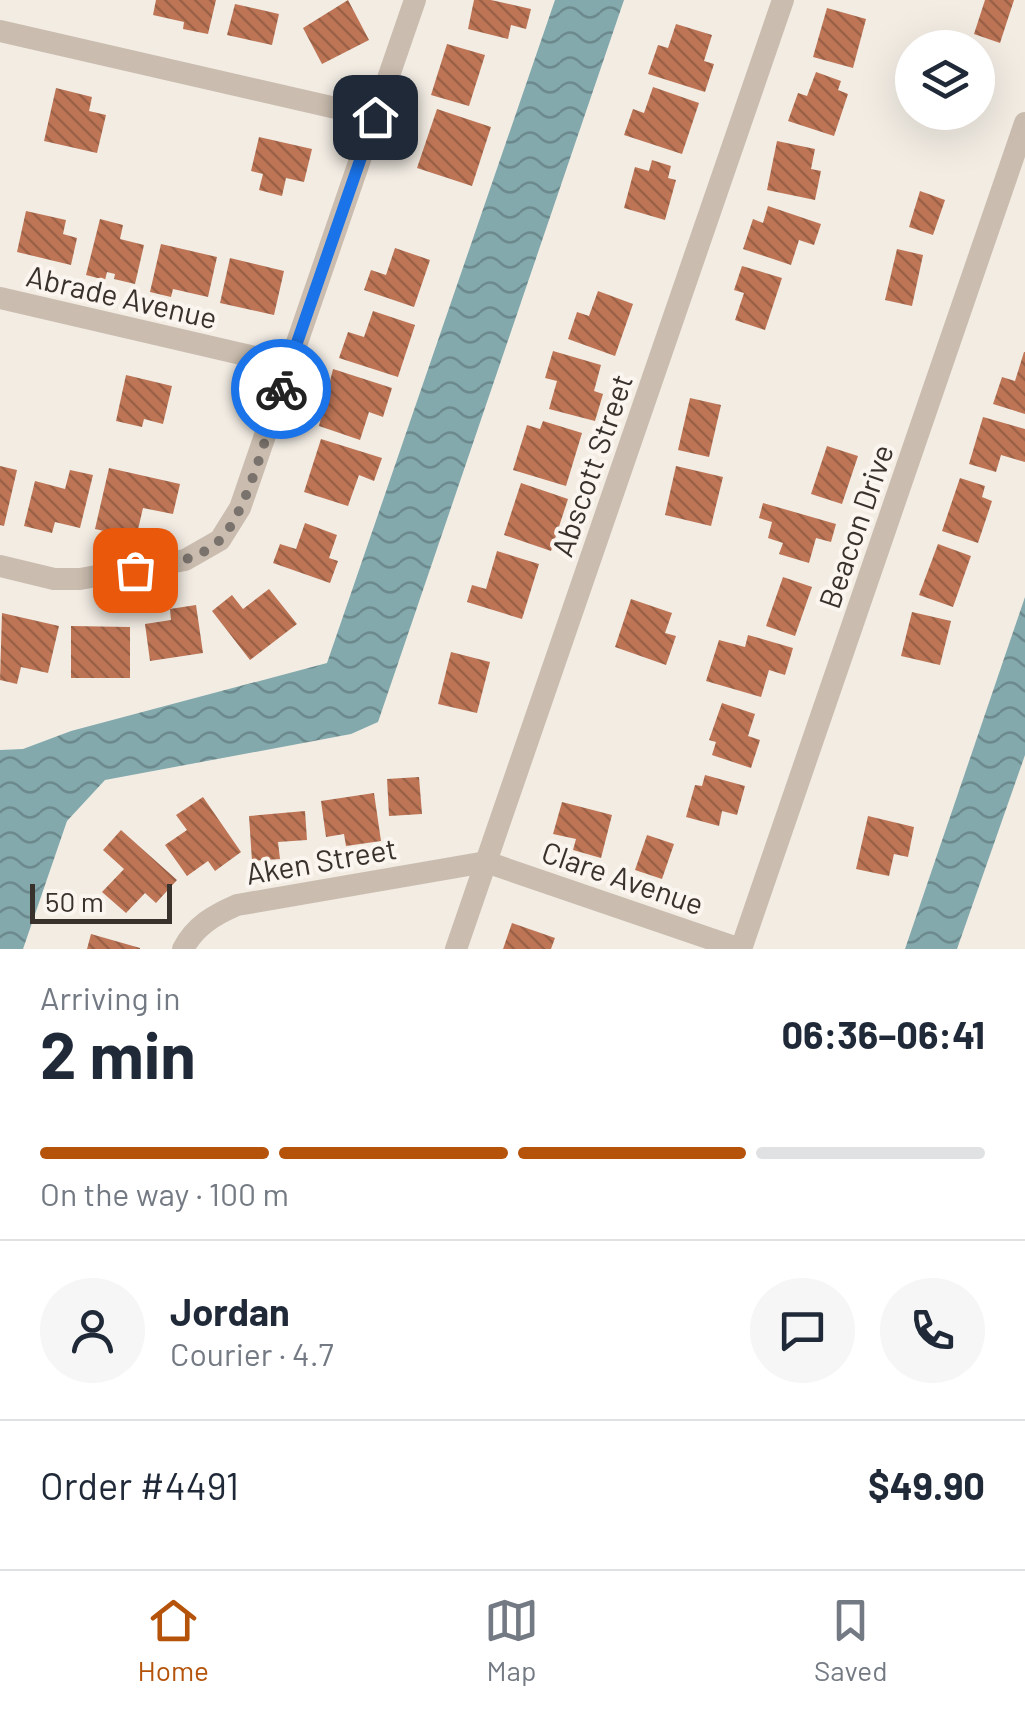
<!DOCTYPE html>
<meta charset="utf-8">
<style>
body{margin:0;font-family:Barlow,sans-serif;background:#f6f6f7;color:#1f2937;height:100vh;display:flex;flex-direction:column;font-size:38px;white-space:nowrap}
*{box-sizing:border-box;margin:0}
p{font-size:32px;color:#747a83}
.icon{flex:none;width:55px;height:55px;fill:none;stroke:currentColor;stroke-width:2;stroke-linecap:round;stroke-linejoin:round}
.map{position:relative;height:949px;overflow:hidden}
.details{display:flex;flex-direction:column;background:#fff;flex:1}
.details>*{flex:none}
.buttons{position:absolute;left:895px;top:30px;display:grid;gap:20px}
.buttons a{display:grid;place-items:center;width:100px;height:100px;border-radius:50%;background:#fff;box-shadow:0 10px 40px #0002;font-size:50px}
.scale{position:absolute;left:30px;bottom:25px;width:142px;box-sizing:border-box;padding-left:10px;border:5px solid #39312c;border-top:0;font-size:28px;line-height:35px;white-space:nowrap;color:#39312c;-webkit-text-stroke:8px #faf5ef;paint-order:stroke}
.pin{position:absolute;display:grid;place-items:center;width:85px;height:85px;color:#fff;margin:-42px;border-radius:20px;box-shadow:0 5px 15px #0006}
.courier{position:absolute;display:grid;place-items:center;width:100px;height:100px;margin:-50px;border:8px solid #1a73e8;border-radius:50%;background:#fff;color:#222;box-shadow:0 2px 12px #0007}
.headline em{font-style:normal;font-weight:700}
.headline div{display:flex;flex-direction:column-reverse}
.headline{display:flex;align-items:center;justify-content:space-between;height:170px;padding:0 40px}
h1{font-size:65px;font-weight:700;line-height:75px}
.bar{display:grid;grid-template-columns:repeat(4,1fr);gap:15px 10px;align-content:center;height:120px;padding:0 40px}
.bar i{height:12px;border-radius:8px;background:#e0e1e3}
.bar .on{background:#b45309}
.bar p{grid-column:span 4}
.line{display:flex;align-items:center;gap:25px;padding:0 40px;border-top:2px solid #e0e1e3}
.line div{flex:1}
.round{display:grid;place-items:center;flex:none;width:105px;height:105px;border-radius:52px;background:#f6f6f7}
.tab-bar{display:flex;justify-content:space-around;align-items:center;height:140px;border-top:2px solid #e0e1e3;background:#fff;font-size:28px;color:#747a83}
.tab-bar a{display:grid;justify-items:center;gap:5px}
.tab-bar .on{color:#b45309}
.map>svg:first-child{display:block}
</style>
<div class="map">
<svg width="1025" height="949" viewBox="0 0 1025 949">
<defs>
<pattern id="water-waves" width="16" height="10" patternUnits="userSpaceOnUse" patternTransform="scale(2.5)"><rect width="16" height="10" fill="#83a9ad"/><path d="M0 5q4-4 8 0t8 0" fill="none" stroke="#6c8a8d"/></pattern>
<pattern id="building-back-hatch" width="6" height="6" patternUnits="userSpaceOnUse" patternTransform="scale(2.5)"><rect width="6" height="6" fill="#bd7556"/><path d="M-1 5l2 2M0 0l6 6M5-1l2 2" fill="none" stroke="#9b6147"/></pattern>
</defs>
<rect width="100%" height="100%" fill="#f2ece3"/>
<g fill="url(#water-waves)">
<path d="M555,0H624L378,722L351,734L105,780L67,821L23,949H0V750L23,749L71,731L327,663Z"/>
<path d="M1025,597V755L957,949H905Z"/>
</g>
<g fill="url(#building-back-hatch)">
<path d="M156,0H216L208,34L183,29L184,22L153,15Z"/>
<path d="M348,0L369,40L322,64L303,28Z"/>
<path d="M474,0H491L531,9L526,29L511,25L508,39L468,29Z"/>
<path d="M985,0H1014L1000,43L974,34Z"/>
<path d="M235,4L279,14L272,45L227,35Z"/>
<path d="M827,8L866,19L853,68L813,57Z"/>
<path d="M676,24L712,35L704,61L714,64L705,92L648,74L658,45L668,48Z"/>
<path d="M447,44L485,55L469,106L431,95Z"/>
<path d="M816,72L841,81L838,90L848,94L834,136L788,121L798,93L807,96Z"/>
<path d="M653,87L699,103L682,154L624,135L633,109L644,113Z"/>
<path d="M56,88L92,97L89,111L106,115L97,153L44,141Z"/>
<path d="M437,109L491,127L472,186L417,168Z"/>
<path d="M259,137L312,149L304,182L286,178L282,196L259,190L263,174L251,171Z"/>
<path d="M777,141L815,149L811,169L821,171L815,200L767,190Z"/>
<path d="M652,160L671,166L668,178L676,180L665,220L624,208L635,167L649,171Z"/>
<path d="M920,191L945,200L933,235L909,227Z"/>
<path d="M768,206L821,224L814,245L799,240L791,265L743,249L753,219L763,223Z"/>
<path d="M26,211L66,220L63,234L77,238L71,265L17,252Z"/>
<path d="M100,219L123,225L120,239L144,245L135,284L114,279L115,274L107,272L105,280L86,275Z"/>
<path d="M161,244L217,257L208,297L173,289L171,297L150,292Z"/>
<path d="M395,248L430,260L414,307L364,290L371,270L386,275Z"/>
<path d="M897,249L923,255L912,306L885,300Z"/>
<path d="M230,258L284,271L274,315L220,303Z"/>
<path d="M742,266L782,278L765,330L735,320L744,293L734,290Z"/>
<path d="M598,291L633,304L615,356L568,339L577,312L589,316Z"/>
<path d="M373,311L415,325L398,377L339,358L348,332L364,337Z"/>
<path d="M553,351L601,365L594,391L603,394L595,421L549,409L557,381L545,378Z"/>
<path d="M1024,352H1025V414L993,404L1002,377L1015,381Z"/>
<path d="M333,369L392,388L383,417L369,412L360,440L319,426Z"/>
<path d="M126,375L172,386L163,424L144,419L142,427L116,421Z"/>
<path d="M690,398L721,405L709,457L678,450Z"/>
<path d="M983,417L1025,429V462L1001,455L996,472L969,464Z"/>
<path d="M543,421L582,433L566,486L513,470L527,425L540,429Z"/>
<path d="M321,439L382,458L374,481L359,475L348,506L304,492Z"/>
<path d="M827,446L858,456L842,504L811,494Z"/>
<path d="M0,466L17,470L4,526L0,525Z"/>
<path d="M676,466L723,477L711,526L665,515Z"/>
<path d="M109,468L180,484L173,514L143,508L136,538L95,529Z"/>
<path d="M70,470L93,475L80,528L55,522L52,533L24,526L35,481L65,489Z"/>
<path d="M960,478L985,486L982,497L992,501L978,543L942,531Z"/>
<path d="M521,483L568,499L551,551L504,535Z"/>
<path d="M763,503L836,524L831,542L816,538L809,563L779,554L783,543L768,538L772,522L759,518Z"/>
<path d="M305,523L337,535L329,558L338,561L330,583L273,563L280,544L296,549Z"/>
<path d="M938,544L971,556L953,607L919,595Z"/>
<path d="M497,551L539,564L522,619L467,602L472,585L486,589Z"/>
<path d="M783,577L812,587L795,636L766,626Z"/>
<path d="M269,589L297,624L250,660L212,611L232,595L243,609Z"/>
<path d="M631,599L672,613L665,633L676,636L666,665L615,647Z"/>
<path d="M196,605L203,653L150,661L145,624L171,620L170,609Z"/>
<path d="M912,612L951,621L940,665L901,656Z"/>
<path d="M2,613L59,626L48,673L21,667L17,684L0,680Z"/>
<path d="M71,626L130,627V678H71Z"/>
<path d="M748,635L793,648L785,675L769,670L761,697L706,681L719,640L745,647Z"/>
<path d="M451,652L490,662L477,713L438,704Z"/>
<path d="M722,703L755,714L748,736L760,740L751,768L712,755L716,742L709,740Z"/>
<path d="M705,775L745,786L737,815L722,811L719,826L686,817L695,785L702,786Z"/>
<path d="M419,777L422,814L389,816L387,779Z"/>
<path d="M374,793L381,841L346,846L344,834L326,837L321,801Z"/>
<path d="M203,797L241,852L215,871L208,861L187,876L165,845L187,830L176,815Z"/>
<path d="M562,802L612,815L601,858L573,850L576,839L553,834Z"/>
<path d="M305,811L307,840L278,842L280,859L252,861L249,816Z"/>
<path d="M868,816L914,827L908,857L894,854L889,876L856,869Z"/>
<path d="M121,830L177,880L156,903L145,893L126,913L102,892L124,869L103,850Z"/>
<path d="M647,835L674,844L662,879L635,870Z"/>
<path d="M512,923L555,938L551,949H503Z"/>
<path d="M91,934L140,948V949H87Z"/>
</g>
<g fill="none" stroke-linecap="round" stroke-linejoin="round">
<g stroke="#cabdaf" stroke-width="22">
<path d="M0,31L375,117"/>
<path d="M0,298L289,365"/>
<path d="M0,566L54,579H80L185,560L220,540L240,508L415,0"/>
<path d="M183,949C195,926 214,915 237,905L486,862L740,949"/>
<path d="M456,949L783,0"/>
<path d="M741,949L1025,123"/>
</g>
</g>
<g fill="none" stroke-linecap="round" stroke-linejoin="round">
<path stroke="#7a726c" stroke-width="10" stroke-dasharray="0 18" d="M135,570C164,565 199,561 221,539C248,510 268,428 281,389"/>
<path stroke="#1a73e8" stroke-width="12" d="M281,389L375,117"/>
</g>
<g text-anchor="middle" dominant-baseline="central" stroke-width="8" stroke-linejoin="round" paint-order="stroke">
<g font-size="30" fill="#39312c" stroke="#faf5ef">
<text transform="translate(122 296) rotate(13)">Abrade Avenue</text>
<text transform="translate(591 465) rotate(-71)">Abscott Street</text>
<text transform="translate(855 526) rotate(-71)">Beacon Drive</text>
<text transform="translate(321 860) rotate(-10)">Aken Street</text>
<text transform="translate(623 877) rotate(19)">Clare Avenue</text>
</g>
</g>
</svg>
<div class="buttons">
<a><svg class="icon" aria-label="layers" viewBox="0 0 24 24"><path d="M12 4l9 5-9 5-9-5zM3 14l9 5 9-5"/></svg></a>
</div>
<div class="scale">50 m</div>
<div class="pin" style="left:135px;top:570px;background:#ea580c"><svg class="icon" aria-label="bag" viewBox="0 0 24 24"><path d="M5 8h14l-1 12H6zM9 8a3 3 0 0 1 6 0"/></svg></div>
<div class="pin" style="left:375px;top:117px;background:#1f2937"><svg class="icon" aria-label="home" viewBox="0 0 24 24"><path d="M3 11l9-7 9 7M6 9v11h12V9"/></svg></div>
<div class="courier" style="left:281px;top:389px"><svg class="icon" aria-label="bike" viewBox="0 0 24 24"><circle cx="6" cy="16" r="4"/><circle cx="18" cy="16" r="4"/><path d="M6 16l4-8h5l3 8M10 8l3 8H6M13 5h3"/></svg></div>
</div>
<section class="details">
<div class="headline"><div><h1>2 min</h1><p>Arriving in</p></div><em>06:36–06:41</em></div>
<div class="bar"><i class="on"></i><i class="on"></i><i class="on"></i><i></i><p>On the way · 100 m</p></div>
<div class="line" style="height:180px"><a class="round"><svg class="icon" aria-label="person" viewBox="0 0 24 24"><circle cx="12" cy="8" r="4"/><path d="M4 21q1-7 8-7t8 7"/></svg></a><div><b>Jordan</b><p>Courier · 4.7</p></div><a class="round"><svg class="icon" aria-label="chat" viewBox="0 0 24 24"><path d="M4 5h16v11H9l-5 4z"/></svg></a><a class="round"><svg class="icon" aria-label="phone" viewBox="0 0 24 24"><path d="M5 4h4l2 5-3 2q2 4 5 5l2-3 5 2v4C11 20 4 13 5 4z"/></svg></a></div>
<div class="line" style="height:130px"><div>Order #4491</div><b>$49.90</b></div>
</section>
<nav class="tab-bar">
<a class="on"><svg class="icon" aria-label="home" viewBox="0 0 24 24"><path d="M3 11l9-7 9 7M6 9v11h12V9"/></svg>Home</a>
<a><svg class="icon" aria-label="map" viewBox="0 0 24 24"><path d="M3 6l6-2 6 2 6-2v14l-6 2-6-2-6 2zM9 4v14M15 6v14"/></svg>Map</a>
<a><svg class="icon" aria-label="saved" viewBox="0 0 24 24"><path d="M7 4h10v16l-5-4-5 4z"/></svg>Saved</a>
</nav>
